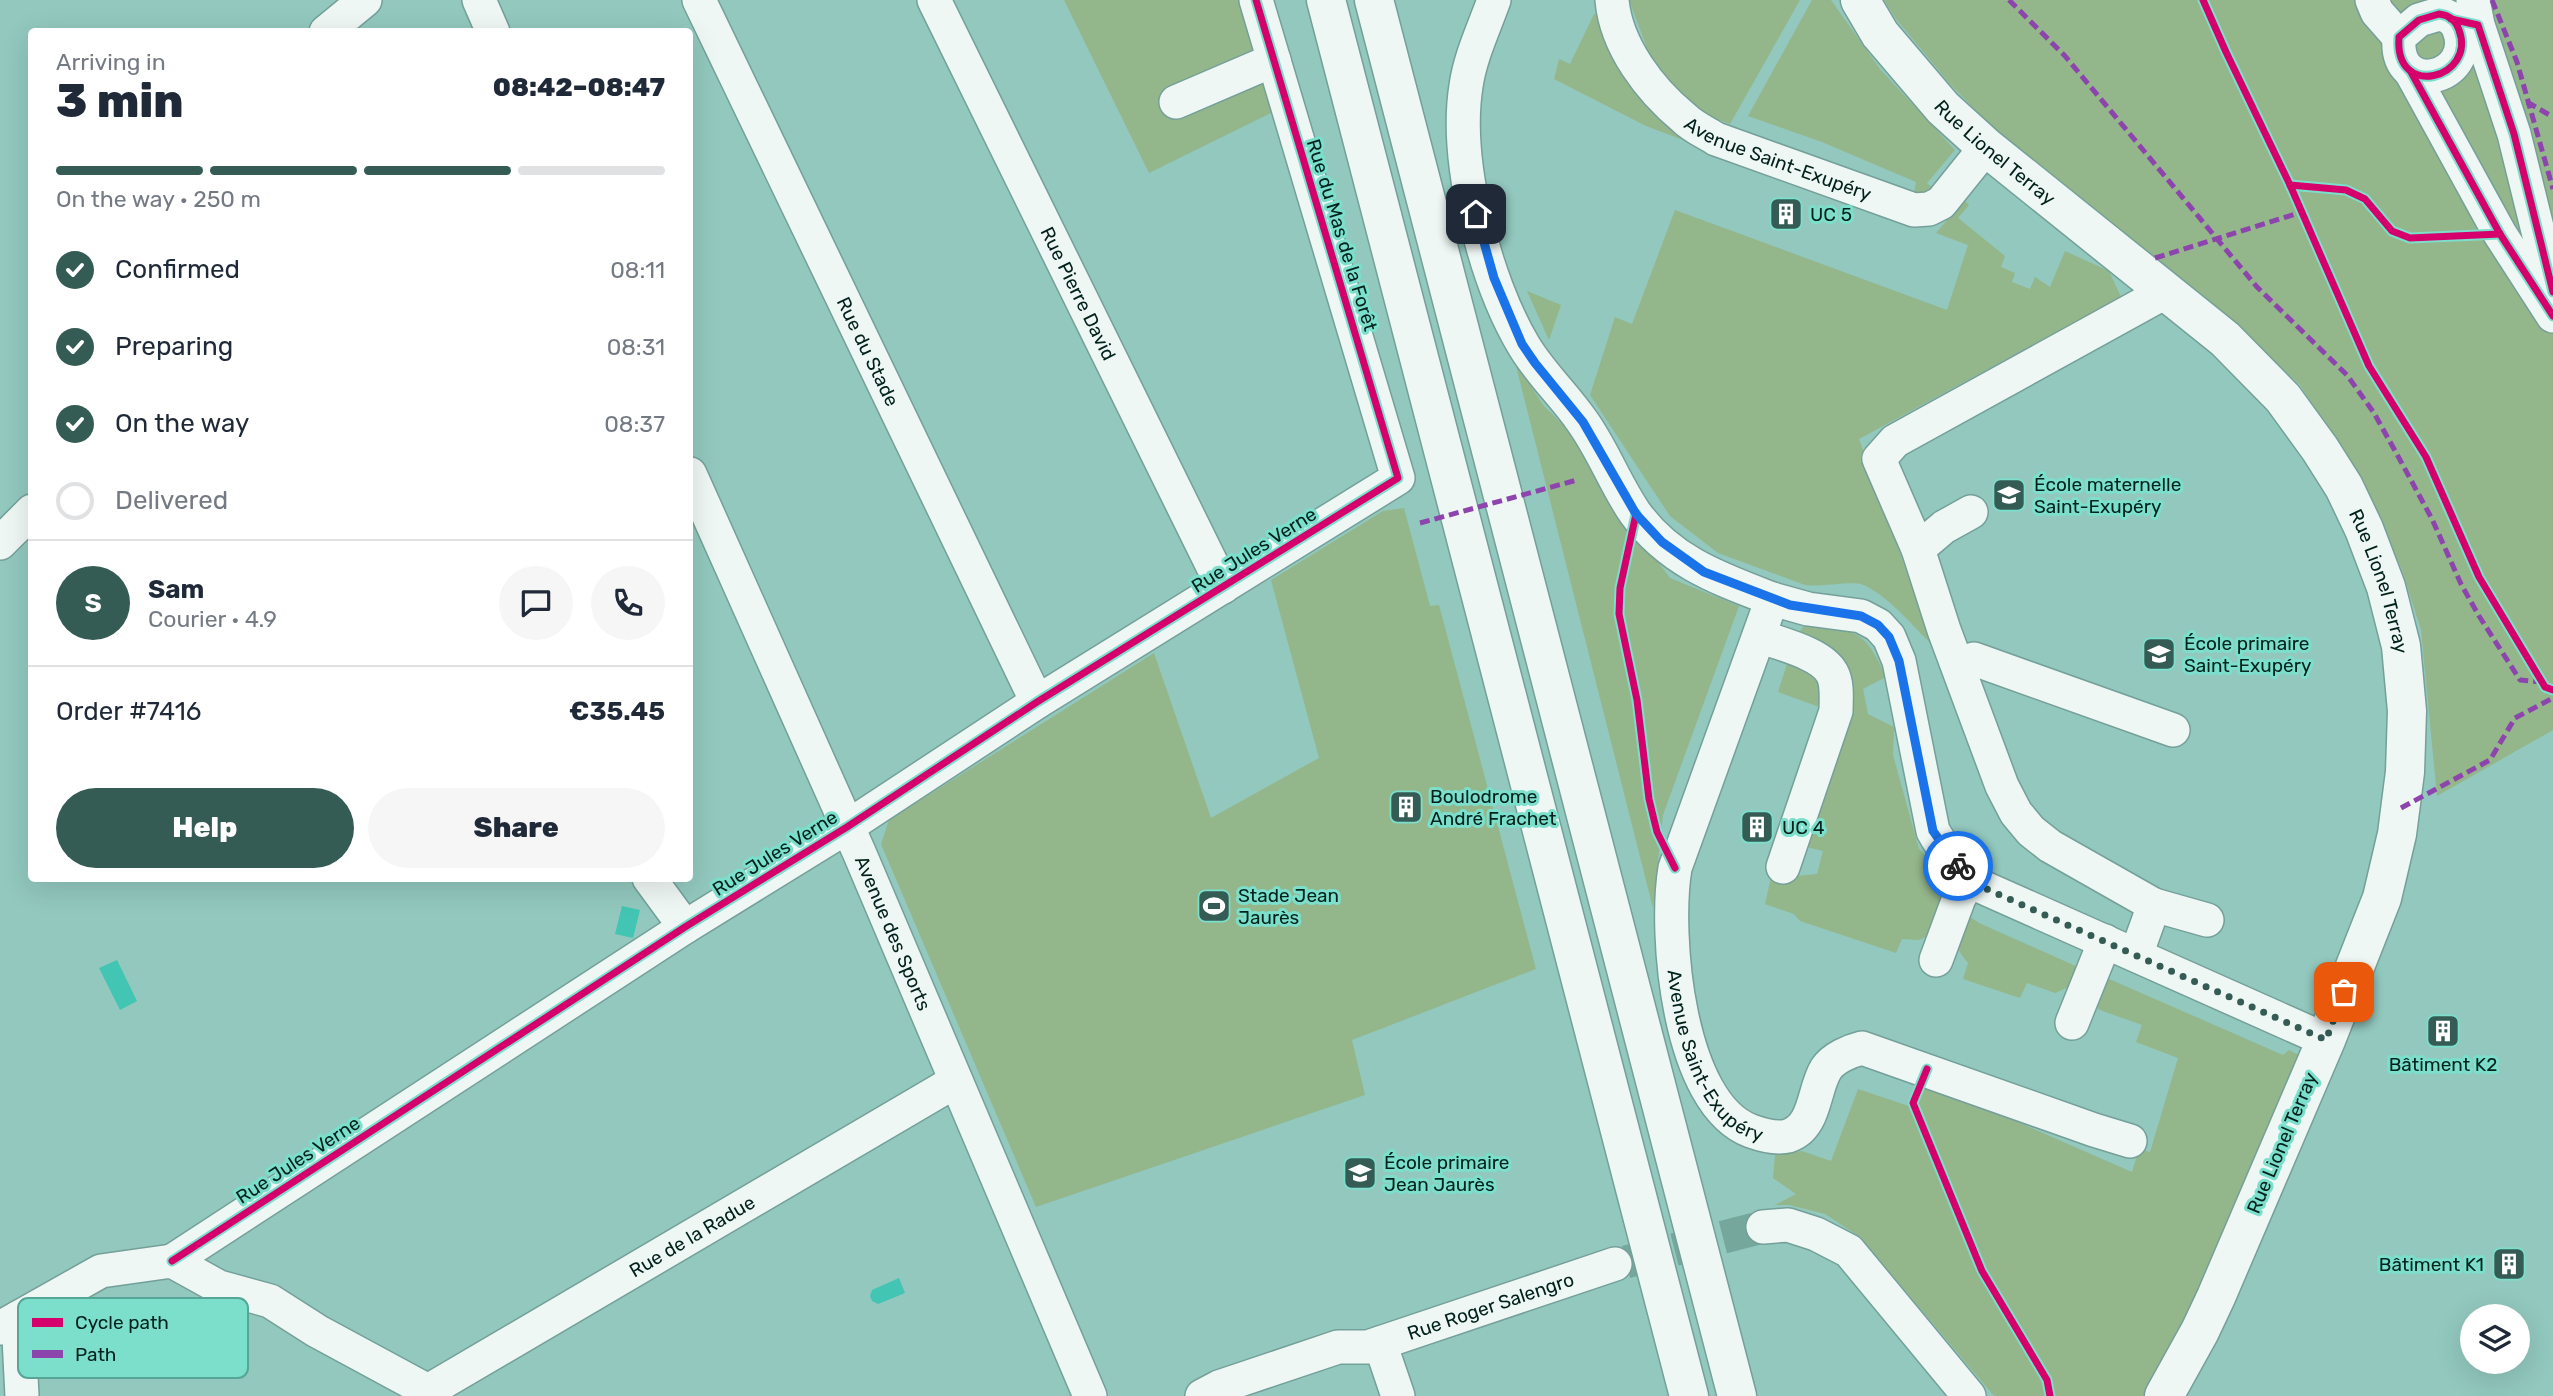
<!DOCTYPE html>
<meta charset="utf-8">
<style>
body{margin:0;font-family:Rubik,sans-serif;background:#f6f6f7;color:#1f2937;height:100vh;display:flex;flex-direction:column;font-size:26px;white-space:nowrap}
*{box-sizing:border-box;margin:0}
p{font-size:23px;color:#747a83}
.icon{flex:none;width:38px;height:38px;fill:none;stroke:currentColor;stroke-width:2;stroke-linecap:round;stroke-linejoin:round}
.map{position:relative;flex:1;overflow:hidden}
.side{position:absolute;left:28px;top:28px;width:665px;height:854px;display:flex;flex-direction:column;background:#fff;border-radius:7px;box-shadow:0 7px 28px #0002}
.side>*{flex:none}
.tools{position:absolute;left:2460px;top:1304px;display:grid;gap:14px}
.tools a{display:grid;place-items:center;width:70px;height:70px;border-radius:50%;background:#fff;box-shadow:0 7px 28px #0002;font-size:35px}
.pin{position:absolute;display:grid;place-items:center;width:60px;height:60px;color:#fff;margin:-30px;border-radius:14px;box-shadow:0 4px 10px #0006}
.courier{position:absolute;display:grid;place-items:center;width:70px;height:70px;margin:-35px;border:5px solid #1a73e8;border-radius:50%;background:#fff;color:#222;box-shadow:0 2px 9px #0007}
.overview em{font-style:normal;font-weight:800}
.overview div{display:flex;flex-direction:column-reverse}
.overview{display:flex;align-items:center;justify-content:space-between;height:119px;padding:0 28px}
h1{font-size:46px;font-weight:800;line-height:52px}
.bar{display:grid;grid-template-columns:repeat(4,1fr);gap:10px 7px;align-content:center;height:84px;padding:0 28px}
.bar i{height:9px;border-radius:5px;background:#e0e1e3}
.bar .selected{background:#345b54}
.bar p{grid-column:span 4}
.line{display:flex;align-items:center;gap:18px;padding:0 28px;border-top:2px solid #e0e1e3}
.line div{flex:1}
.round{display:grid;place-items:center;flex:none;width:74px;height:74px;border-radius:37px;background:#f6f6f7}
ol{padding:0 28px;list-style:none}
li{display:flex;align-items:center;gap:21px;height:77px}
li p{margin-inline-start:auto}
li .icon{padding:7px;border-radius:50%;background:#345b54;color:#fff;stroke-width:4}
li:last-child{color:#747a83}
li i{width:38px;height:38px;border:4px solid #e0e1e3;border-radius:50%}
.primary-button{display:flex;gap:14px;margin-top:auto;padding:14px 28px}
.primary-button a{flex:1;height:80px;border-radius:42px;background:#345b54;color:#fff;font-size:28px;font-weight:800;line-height:80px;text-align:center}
.primary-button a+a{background:#f6f6f7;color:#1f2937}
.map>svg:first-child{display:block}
</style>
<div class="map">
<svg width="2553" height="1396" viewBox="0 0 2553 1396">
<rect width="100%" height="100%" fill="#92c8be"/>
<g fill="#94b68b">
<path d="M1064,0H1240L1273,112L1149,173Z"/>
<path d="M1629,0H1800L1730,124L1708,116L1664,80L1651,59Z"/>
<path d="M1812,0H1831L1880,69L1955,150L1927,183L1939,194L1913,199L1916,182L1822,142L1748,116Z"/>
<path d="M1884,0H2553V730L2437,796L2421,630L2402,570L2368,492L2300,385L2216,306L2010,145L1950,84L1896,19Z"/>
<path d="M1594,14H1599L1661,114L1686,141L1646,126L1554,79L1559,59L1570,64Z"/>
<path d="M1964,200L1969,205L1958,218L2005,256L2001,267L2015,273L2012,282L2030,289L2035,277L2050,287L2065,251L2109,271L2121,297L1859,439L1933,646C1913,626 1887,594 1861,584C1850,581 1820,587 1805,585L1718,553L1670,516L1590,395L1615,317L1632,324L1675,210L1947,310L1968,245L1936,233Z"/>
<path d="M1527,291L1561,305L1549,340Z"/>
<path d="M1515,362L1543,405L1579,440L1622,515L1670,578L1739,606L1663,815L1653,908Z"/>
<path d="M1404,508L1430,606L1439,605L1536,969L1352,1040L1365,1095L1036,1207L881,844L889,820L1154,653L1211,818L1319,758L1271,580L1383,511Z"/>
<path d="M1804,625C1854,628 1865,629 1886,677L1863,689L1868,714L1894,727L1893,755L1919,849L1953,885L1935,933L1919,940L1902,939L1896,953L1800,921L1794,914L1765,904L1772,873L1785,877L1817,874L1823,851L1798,845L1844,716L1778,692L1795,639Z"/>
<path d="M1963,912L1979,923L2080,968L2073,985L2055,993L2027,983L2020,998L1963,979L1968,963C1950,943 1958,936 1963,912Z"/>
<path d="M2100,975L2283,1055L2289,1050L2299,1055L2172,1351C2158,1358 2150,1381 2151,1396H1994L1860,1237L1825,1214L1789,1205H1775L1796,1194L1773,1178L1775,1155L1802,1151L1831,1161L1858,1089L1909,1106L1920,1079L2132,1172L2139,1149L2150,1152L2178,1058L2136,1042L2142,1025L2100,1010L2095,1006Z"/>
</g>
<g fill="#42c5b2">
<path d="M622,906L640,910L633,938L615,934Z"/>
<path d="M117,960L137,1001L120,1010L99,968Z"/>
<path d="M899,1278L905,1293L878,1304L872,1301L870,1296L872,1290Z"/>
</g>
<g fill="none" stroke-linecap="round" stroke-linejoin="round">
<path stroke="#75a79d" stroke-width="33" stroke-dasharray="33 17" stroke-linecap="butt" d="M1626,1262L1763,1227"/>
<defs>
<g id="minor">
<path d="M479,0L493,32"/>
<path id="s1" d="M699,0L1037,702"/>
<path id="s2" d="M934,0L1223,587"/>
<path id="s3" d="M1494,0C1484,28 1470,57 1466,86C1454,161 1485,281 1524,346C1540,373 1564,395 1582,421C1603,450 1615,484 1635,513C1670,562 1720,579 1772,599L1675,868C1664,934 1678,1104 1751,1131C1762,1135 1776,1139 1788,1136C1816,1127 1813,1090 1826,1069C1833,1058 1850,1051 1862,1048L2094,1130L2130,1141"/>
<path id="s4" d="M1612,0C1616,46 1650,90 1684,118C1693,127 1705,132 1716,139L1914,210L1929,209L1941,203L1986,147"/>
<path d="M2372,0L2377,12L2399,37"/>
<path d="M2473,0L2478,25L2514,134L2553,292"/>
<path d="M2439,14C2449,15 2456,21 2459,30C2477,78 2394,101 2399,37L2419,20Z"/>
<path d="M326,32L365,0"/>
<path d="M2411,72L2500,234L2553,316"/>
<path d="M1176,102L1274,60"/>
<path id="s5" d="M690,474L859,852L1090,1396"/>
<path d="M0,543L32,511"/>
<path d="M1918,549L1944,527L1971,512"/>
<path d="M1772,599L1808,609L1861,616L1878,625L1889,637L1899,661L1933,831C1945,853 1960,870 1980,886L2326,1040"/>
<path d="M1759,636C1780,644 1821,653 1832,673C1838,684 1836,700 1836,711L1783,867"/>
<path d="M1958,665L1974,659L2173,730"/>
<path d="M649,878L685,927"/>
<path d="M2154,905L2207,920"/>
<path d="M2136,955L2154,905L2050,846L2031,831L2016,813L2002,786L1944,630L1918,549L1879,459L1895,441L2167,291"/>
<path d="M1936,960L1959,898L1970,878"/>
<path d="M2072,1023L2105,941"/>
<path d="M1763,1227L1788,1225L1816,1234L1849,1251L1969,1396"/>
<path d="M172,1261L685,927L847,827L1037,702L1398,478L1256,0"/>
<path d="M18,1318L22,1396"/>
<path d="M0,1328L101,1271L172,1261L219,1287L270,1301L317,1331L428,1391L432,1396"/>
<path d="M1380,1343L1398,1396"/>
<path id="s6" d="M428,1391L956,1081"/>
<path id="s7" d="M1202,1396L1219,1387L1338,1347H1368L1615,1264"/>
</g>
<g id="major">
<path id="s8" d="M1860,0L1880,34L1943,108L1986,147L2225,339L2283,398L2320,449L2344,487L2364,529L2386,587L2401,646L2407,711L2405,772L2397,834L2382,898L2326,1040L2216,1297L2200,1331L2164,1396"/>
</g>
<g id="highway">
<path d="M1326,0L1689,1396"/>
<path d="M1374,0L1737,1396"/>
</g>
</defs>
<use href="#minor" stroke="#74a099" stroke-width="36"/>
<use href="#major" stroke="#74a099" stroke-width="41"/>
<use href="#highway" stroke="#74a099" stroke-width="41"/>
<use href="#minor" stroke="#eff7f5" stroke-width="33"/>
<use href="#major" stroke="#eff7f5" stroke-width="38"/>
<use href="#highway" stroke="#eff7f5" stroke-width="38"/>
<g stroke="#8e44ad" stroke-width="5" stroke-dasharray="10 5" stroke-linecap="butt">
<path d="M2009,0L2065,56L2257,287L2347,375L2374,413L2399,458L2432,519L2461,584L2479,616L2520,680L2542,682"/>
<path d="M2492,0L2517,62L2553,189"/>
<path d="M2527,102L2553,117"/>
<path d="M2155,258L2302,212"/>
<path d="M1420,523L1577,480"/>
<path d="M2401,808L2490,760L2515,718L2553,698"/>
</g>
<defs>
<g id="cycleway">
<path d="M2203,0L2226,52L2290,185L2369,366L2426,457L2479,577L2545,687L2553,690"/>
<path d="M2439,14C2449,15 2456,21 2459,30C2477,78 2394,101 2399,37L2419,20Z"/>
<path d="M2451,19L2478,25L2514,134L2553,292"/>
<path d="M2411,72L2500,234L2553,316"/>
<path d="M2290,185L2346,190L2365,199L2392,231L2410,238L2500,234"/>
<path d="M1636,514L1620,588L1619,614L1637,700L1649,799L1657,832L1675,868"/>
<path d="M1927,1069L1913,1103L1982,1271L2047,1380L2050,1396"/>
<path d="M172,1261L685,927L847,827L1037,702L1398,478L1256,0"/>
</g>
</defs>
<use href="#cycleway" stroke="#7bdfcc" stroke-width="11"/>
<use href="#cycleway" stroke="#d6006c" stroke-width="7"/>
</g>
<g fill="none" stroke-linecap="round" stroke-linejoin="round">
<path stroke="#345b54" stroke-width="7" stroke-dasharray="0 12.6" d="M1958,866L1980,886L2326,1040L2344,992"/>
<path stroke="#1a73e8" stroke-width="9" d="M1476,214L1494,278L1522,344L1535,363L1583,422L1636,514L1662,542L1704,572L1790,605L1861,616L1878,625L1889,637L1899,661L1933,831L1958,866"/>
</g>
<defs>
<symbol id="building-square" viewBox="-11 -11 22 22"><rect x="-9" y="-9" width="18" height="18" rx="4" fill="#345b54" stroke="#7bdfcc"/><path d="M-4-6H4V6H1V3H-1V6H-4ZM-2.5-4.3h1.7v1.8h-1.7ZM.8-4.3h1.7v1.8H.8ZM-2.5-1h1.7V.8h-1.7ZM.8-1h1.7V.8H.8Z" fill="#fff"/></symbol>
<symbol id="school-square" viewBox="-11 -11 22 22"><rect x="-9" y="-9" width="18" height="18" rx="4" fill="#345b54" stroke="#7bdfcc"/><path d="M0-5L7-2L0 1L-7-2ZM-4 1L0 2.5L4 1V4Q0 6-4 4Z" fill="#fff"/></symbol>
<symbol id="stadium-square" viewBox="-11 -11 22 22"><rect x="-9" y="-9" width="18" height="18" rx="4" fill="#345b54" stroke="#7bdfcc"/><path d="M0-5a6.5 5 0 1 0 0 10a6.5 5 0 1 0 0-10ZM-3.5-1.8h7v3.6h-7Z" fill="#fff"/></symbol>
</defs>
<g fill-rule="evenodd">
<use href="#building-square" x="1767" y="195" width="38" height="38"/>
<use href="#school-square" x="1990" y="476" width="38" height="38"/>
<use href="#school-square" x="2140" y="635" width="38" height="38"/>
<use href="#building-square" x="1387" y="788" width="38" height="38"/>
<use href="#building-square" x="1738" y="808" width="38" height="38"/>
<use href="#stadium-square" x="1195" y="887" width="38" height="38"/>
<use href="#building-square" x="2424" y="1012" width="38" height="38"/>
<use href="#school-square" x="1341" y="1154" width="38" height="38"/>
<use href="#building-square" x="2490" y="1245" width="38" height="38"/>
</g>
<g text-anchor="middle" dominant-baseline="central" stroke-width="6" stroke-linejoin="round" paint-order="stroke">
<g font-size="19" fill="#01211b" stroke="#7bdfcc">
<text stroke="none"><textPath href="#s8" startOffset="205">Rue Lionel Terray</textPath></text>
<text stroke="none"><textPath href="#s4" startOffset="245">Avenue Saint-Exupéry</textPath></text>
<text transform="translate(1342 235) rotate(73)">Rue du Mas de la Forêt</text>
<text stroke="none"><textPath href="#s2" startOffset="327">Rue Pierre David</textPath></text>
<text stroke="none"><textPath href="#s1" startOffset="390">Rue du Stade</textPath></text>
<text transform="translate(1254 550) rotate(-32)">Rue Jules Verne</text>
<text stroke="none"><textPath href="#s8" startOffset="793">Rue Lionel Terray</textPath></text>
<text transform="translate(775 853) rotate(-32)">Rue Jules Verne</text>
<text stroke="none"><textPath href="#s5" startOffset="502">Avenue des Sports</textPath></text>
<text stroke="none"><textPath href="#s3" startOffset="1214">Avenue Saint-Exupéry</textPath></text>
<text transform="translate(2282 1143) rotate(-67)">Rue Lionel Terray</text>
<text transform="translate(298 1160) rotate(-33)">Rue Jules Verne</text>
<text stroke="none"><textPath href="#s6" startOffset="306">Rue de la Radue</textPath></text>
<text stroke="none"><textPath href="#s7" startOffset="304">Rue Roger Salengro</textPath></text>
</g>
<g font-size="19" fill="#01211b" stroke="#7bdfcc" text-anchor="start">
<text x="1810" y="214">UC 5</text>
<text x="2034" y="484">École maternelle<tspan x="2034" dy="22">Saint-Exupéry</tspan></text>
<text x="2184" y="643">École primaire<tspan x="2184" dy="22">Saint-Exupéry</tspan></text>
<text x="1430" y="796">Boulodrome<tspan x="1430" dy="22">André Frachet</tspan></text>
<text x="1782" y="827">UC 4</text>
<text x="1238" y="895">Stade Jean<tspan x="1238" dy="22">Jaurès</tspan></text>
<text x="2443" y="1064" text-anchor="middle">Bâtiment K2</text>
<text x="1384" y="1162">École primaire<tspan x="1384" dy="22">Jean Jaurès</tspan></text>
<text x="2484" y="1264" text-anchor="end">Bâtiment K1</text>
</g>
</g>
<rect x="18" y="1298" width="230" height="80" rx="10" fill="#7bdfcc" stroke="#56a697" stroke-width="2"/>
<rect x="32" y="1318" width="31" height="9" fill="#d6006c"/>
<rect x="32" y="1350" width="31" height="8" fill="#8e44ad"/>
<g font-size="19" fill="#01211b">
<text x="75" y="1329">Cycle path</text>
<text x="75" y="1361">Path</text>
</g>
</svg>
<div class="tools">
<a><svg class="icon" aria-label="layers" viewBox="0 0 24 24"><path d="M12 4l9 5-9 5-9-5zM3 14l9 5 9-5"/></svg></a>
</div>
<div class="pin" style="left:2344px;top:992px;background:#ea580c"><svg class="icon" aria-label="bag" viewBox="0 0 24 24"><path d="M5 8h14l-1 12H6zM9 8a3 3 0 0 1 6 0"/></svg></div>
<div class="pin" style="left:1476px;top:214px;background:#1f2937"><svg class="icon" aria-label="home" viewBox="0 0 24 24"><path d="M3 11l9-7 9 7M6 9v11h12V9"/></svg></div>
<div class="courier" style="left:1958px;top:866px"><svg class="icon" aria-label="bike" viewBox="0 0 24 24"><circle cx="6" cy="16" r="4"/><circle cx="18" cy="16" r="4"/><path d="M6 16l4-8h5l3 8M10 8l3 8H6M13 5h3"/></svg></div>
<section class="side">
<div class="overview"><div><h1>3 min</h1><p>Arriving in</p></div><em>08:42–08:47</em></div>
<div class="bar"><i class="selected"></i><i class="selected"></i><i class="selected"></i><i></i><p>On the way · 250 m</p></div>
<ol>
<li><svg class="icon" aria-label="check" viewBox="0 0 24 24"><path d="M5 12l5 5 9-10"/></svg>Confirmed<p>08:11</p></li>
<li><svg class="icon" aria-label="check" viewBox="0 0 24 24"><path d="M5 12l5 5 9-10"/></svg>Preparing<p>08:31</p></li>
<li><svg class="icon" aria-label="check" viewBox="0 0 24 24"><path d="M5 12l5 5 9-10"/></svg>On the way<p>08:37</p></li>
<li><i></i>Delivered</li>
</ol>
<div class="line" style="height:126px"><b class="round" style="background:#345b54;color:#fff">S</b><div><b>Sam</b><p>Courier · 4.9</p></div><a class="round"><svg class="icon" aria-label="chat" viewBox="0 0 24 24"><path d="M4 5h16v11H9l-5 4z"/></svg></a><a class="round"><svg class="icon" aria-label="phone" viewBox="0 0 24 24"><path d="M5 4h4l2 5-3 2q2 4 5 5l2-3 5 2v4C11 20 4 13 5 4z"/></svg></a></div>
<div class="line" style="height:91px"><div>Order #7416</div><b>€35.45</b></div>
<div class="primary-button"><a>Help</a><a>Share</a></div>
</section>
</div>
